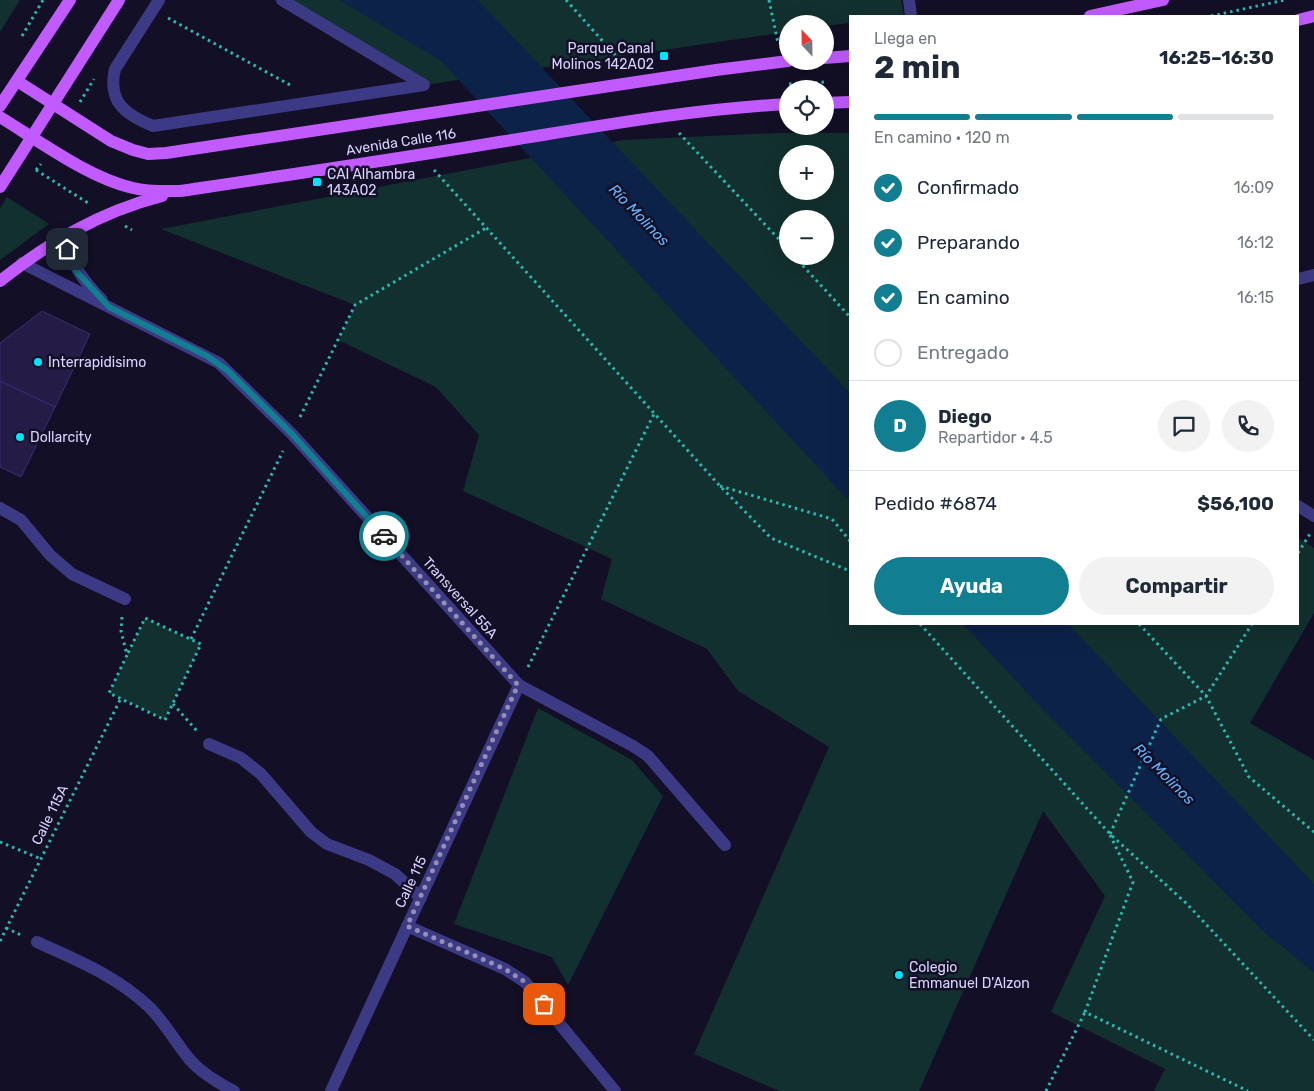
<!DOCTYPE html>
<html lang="es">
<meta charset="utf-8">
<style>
body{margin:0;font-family:Rubik,sans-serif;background:#f2f2f3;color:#1f2937;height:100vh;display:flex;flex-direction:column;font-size:19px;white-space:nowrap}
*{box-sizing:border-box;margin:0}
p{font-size:16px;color:#747a83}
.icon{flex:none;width:28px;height:28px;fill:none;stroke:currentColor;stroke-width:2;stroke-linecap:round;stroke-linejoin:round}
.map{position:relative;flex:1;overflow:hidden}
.side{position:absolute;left:849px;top:15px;width:450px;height:610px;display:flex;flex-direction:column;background:#fff;border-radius:0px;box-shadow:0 5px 20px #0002}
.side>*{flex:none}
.needle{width:32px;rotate:338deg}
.controls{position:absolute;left:779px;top:15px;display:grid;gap:10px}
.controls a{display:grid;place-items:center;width:55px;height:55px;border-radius:50%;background:#fff;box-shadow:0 5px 20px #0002;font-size:25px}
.pin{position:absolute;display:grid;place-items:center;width:42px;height:42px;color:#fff;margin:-21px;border-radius:10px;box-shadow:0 2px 8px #0006}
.courier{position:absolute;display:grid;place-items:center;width:50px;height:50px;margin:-25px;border:4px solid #117e91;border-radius:50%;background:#fff;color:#222;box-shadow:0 1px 6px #0007}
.summary em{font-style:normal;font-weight:700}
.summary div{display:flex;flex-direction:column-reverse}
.summary{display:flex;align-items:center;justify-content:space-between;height:85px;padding:0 25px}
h1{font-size:32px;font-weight:700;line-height:38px}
.bar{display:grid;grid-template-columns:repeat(4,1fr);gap:8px 5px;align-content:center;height:60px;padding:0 25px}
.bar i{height:6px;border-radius:4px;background:#e0e1e3}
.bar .on{background:#117e91}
.bar p{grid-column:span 4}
.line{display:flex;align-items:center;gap:12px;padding:0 25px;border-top:1px solid #e0e1e3}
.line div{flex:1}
.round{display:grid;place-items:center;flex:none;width:52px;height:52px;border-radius:26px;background:#f2f2f3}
ol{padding:0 25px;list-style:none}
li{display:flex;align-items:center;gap:15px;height:55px}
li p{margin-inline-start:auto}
li .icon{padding:5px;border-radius:50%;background:#117e91;color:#fff;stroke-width:4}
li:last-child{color:#747a83}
li i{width:28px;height:28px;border:2px solid #e0e1e3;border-radius:50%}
.action{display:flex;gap:10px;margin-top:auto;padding:10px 25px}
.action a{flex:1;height:58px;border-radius:30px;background:#117e91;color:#fff;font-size:20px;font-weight:700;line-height:58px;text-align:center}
.action a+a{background:#f2f2f3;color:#1f2937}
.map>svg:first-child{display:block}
</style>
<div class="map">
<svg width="1314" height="1091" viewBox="0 0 1314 1091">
<rect width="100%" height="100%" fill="#130f26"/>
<g fill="#12302f" fill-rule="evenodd">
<path d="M0,0H20L0,32Z"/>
<path d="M282,0H901L904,15L850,16V23L825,26V24H788L787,32L424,85Z"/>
<path d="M776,133H850V624H1298V538L1314,548V613L1250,723L1314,760V1091H1154L1165,1069L1051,1012L1105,896L1043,811L919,1091H779L694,1054L829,747L738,691L707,649L601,599L612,559L463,491L479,435L436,387L338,340L355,305L161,229L623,140ZM788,154H825V191H788ZM788,219H825V256H788Z"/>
<path d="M7,197L49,224L0,260V208Z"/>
<path d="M145,618L201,644L165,720L109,693Z"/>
<path d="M538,708L632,760L663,796L568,985L552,957L454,924Z"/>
</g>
<g fill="#0c2248">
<path d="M339,0H476L479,1L850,393V502L441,61Z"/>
<path d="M963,624H1068L1314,884V972L1263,931L1031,697Z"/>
</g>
<g fill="#241b47" stroke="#3b2d73">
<path d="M42,311L90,334L55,407L0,381V343Z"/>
<path d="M0,381L55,407L21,477L0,467Z"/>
</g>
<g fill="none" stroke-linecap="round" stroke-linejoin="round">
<g stroke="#2fb8b0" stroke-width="3" stroke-dasharray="2.5 4" stroke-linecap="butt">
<path d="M566,0L624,65"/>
<path d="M769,0L778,43"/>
<path d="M1211,16L1285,0"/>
<path d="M168,18L292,86"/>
<path d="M22,36L43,0"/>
<path d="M789,84L825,82"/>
<path d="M80,102L94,79"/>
<path d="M679,133L788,249"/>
<path d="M36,170L41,164"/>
<path d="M36,170L88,203"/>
<path d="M434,170L719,485L771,538L850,571"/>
<path d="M125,226L132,230"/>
<path d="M794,256L850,317"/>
<path d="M300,417L355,305L486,228"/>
<path d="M720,486L832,519L850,541"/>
<path d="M1298,553L1311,532"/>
<path d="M122,617L121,631L127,655L109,693L165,720L201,644L145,618L127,655"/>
<path d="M920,624L1110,834L1187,904L1314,1040"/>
<path d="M1139,624L1206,696L1249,777L1314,832"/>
<path d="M191,639L283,451"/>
<path d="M528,667L654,414"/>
<path d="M173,704L197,731"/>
<path d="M1110,834L1161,719L1206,696L1252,624"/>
<path d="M1110,835L1133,882L1085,1012L1248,1091"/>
<path d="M0,842L41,859"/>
<path d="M6,928L21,935"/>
<path d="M0,941L121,698"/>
<path d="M1046,1091L1085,1012"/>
</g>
<g stroke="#3d3a85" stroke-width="12">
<path d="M159,0L115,69C107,102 126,115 153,126L424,85L282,0"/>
<path d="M909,0L911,16"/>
<path d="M64,235C70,262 83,281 102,300"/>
<path d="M22,263L219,363L292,434L519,685L633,746L648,756L725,845"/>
<path d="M1298,279L1314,275"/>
<path d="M1298,506L1314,516"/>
<path d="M0,508L21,520L50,555L72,574L125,599"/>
<path d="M209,744L241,758L261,774L311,832L327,844L369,860L395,874L421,898"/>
<path d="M407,926L505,969L525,982L615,1091"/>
<path d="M37,942C76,960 117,976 149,1007C165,1022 176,1044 191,1061C203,1074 218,1083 234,1091"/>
<path d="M331,1091L519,685"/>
</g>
<g stroke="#c25bff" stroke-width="12">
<path d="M1090,16L1163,0"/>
<path d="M1298,20L1314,16"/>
<path d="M825,58L850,56"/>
<path d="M17,81L111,141L133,150L148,154L166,153L716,70L788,61"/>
<path d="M825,103L850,102"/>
<path d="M0,106L70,0"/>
<path d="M0,117C39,141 89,178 133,188C149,192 164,191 180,191C288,175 397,159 506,141C599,126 693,109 788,104"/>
<path d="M0,187L119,0"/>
<path d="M0,281C51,241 100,212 162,196"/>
</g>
</g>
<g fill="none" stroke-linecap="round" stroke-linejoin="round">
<path stroke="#948fb3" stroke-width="5" stroke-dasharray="0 9" d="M384,536L518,685L407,926L505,969L525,982L544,1004"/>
<path stroke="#117e91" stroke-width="6" d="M67,249L77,272L109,307L207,356L227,370L292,434L384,536"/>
</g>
<g fill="#00e5ff" stroke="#130f26" stroke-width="2">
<rect x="659" y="51" width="10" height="10" rx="2.5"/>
<rect x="312" y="177" width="10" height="10" rx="2.5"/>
<circle cx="38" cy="362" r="5"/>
<circle cx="20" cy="437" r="5"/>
<circle cx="899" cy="975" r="5"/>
</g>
<g text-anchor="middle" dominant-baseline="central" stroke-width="5" stroke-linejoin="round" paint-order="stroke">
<g font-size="14" fill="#d9d4ff" stroke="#130f26" text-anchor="start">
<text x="654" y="48" text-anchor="end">Parque Canal<tspan x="654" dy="16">Molinos 142A02</tspan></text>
<text x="327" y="174">CAI Alhambra<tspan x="327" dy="16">143A02</tspan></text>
<text x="48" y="362">Interrapidisimo</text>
<text x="30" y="437">Dollarcity</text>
<text x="909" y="967">Colegio<tspan x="909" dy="16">Emmanuel D'Alzon</tspan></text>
</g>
<g font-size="14" fill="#d9d4ff" stroke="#130f26">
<text transform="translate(401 142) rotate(-9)">Avenida Calle 116</text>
<text transform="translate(460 598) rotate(48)">Transversal 55A</text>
<text transform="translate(50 815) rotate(-64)">Calle 115A</text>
<text transform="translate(411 882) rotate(-65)">Calle 115</text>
</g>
<g font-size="15" font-style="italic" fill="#62b6ff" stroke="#130f26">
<text transform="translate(639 215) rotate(46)">Río Molinos</text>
<text transform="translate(1164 774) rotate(45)">Río Molinos</text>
</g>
</g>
</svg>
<div class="controls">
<a><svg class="needle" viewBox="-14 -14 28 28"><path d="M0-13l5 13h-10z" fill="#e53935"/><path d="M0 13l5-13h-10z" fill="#747a83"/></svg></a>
<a><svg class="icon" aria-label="locate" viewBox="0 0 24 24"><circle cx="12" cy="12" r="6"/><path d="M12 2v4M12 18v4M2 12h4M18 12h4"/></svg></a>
<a>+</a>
<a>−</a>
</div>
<div class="pin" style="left:544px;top:1004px;background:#ea580c"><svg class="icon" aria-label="bag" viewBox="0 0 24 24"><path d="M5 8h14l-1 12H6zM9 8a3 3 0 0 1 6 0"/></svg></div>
<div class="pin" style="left:67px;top:249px;background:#1f2937"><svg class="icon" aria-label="home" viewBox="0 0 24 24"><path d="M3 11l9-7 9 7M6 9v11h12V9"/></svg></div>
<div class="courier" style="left:384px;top:536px"><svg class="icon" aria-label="car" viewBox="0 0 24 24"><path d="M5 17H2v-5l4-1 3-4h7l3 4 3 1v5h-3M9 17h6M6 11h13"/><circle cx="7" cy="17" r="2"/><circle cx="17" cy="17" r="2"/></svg></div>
<section class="side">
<div class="summary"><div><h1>2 min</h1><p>Llega en</p></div><em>16:25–16:30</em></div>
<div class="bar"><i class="on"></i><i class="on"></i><i class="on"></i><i></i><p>En camino · 120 m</p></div>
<ol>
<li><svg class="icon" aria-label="check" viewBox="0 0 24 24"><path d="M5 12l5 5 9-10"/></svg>Confirmado<p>16:09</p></li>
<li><svg class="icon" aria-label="check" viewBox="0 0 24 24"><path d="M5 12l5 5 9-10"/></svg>Preparando<p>16:12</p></li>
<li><svg class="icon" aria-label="check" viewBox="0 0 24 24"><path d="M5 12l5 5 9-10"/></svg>En camino<p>16:15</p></li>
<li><i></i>Entregado</li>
</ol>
<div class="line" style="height:90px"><b class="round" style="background:#117e91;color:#fff">D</b><div><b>Diego</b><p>Repartidor · 4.5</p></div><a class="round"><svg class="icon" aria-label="chat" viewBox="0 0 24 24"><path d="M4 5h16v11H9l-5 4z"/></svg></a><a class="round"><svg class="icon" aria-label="phone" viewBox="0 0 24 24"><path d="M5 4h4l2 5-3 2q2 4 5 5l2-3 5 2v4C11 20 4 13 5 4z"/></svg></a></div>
<div class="line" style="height:65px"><div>Pedido #6874</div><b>$56,100</b></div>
<div class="action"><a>Ayuda</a><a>Compartir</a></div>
</section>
</div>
